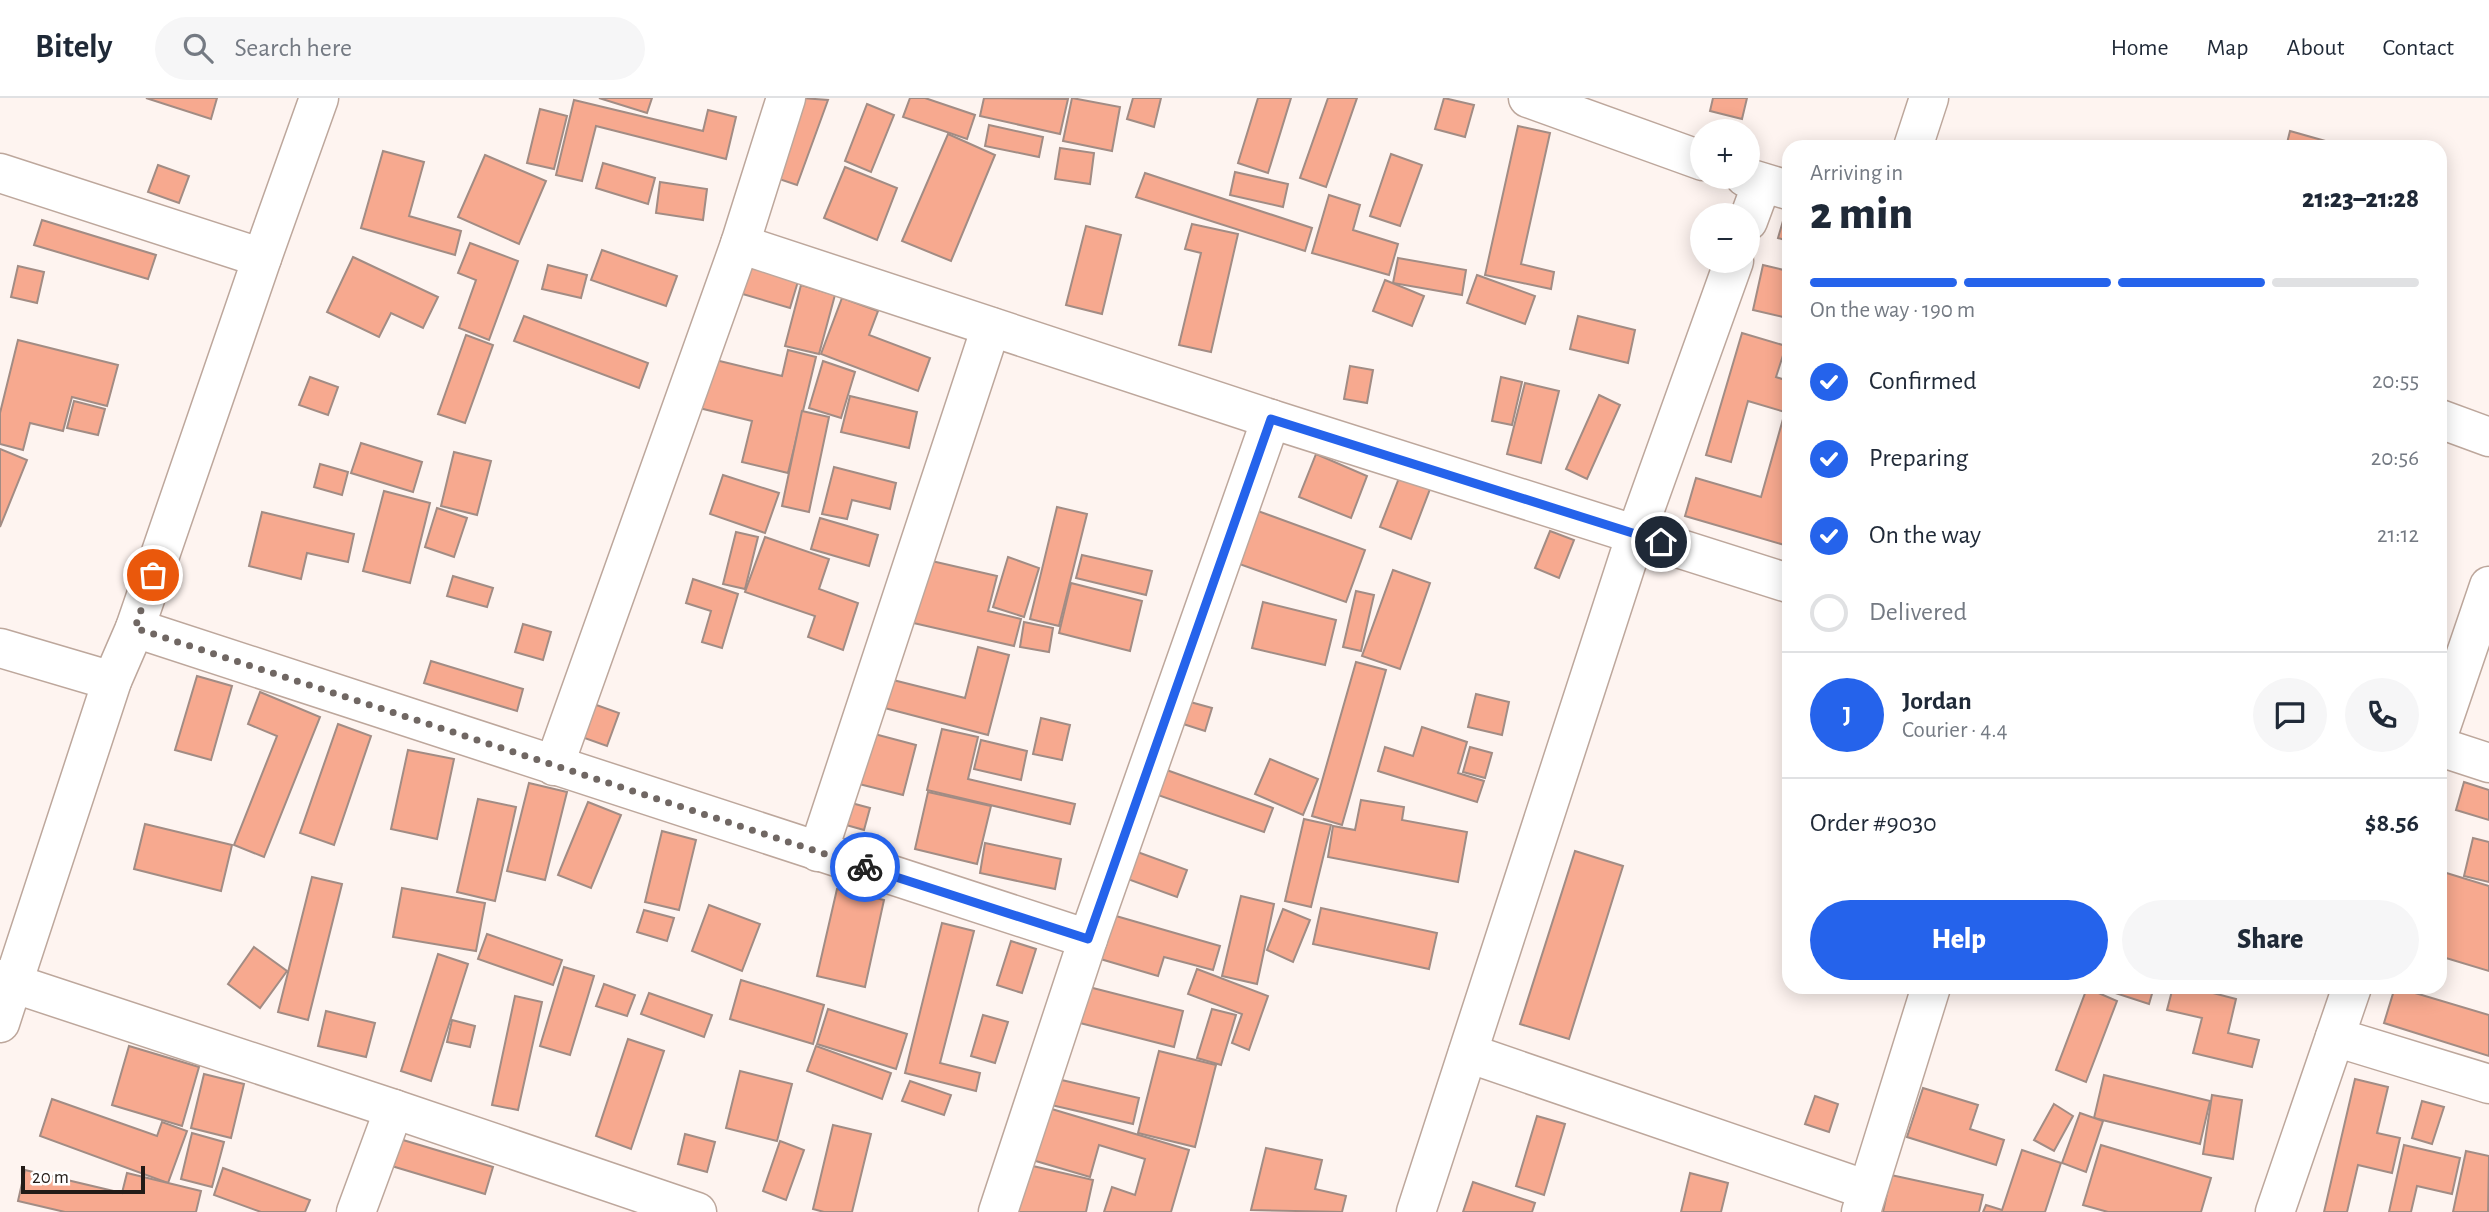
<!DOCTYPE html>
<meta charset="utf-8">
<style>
body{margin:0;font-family:"Alegreya Sans",sans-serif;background:#f6f6f7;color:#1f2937;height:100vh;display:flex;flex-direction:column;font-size:26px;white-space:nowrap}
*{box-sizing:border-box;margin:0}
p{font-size:23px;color:#747a83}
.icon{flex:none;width:38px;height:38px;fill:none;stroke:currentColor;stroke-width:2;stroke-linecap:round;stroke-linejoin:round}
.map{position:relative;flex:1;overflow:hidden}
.details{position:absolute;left:1782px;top:42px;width:665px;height:854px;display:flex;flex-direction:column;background:#fff;border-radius:21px;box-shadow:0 4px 18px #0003}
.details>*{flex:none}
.fabs{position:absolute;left:1690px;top:21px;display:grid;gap:14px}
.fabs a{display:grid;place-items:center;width:70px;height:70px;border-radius:50%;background:#fff;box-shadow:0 4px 18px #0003;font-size:35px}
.scale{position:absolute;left:21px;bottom:18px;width:124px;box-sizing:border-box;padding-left:7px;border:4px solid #231b17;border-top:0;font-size:19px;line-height:24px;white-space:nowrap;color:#231b17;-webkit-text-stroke:5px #fff;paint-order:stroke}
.pin{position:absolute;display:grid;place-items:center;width:60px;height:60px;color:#fff;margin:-30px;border:4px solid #fff;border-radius:50%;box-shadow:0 2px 7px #0007}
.courier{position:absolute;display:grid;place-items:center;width:70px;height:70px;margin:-35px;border:5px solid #2563eb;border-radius:50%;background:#fff;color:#222;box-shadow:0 2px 9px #0007}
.head em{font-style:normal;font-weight:800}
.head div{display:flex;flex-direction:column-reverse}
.head{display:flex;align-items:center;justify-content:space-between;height:119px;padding:0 28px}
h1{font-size:46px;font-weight:800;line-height:52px}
.bar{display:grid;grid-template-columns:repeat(4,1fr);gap:10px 7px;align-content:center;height:84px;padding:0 28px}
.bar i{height:9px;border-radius:5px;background:#e0e1e3}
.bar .selected{background:#2563eb}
.bar p{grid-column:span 4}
.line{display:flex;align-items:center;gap:18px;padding:0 28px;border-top:2px solid #e0e1e3}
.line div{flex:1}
.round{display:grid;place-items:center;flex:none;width:74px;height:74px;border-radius:37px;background:#f6f6f7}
ol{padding:0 28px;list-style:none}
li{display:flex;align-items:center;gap:21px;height:77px}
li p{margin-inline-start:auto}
li .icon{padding:7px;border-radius:50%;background:#2563eb;color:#fff;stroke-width:4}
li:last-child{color:#747a83}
li i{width:38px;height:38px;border:4px solid #e0e1e3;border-radius:50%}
.action{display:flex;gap:14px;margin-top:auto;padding:14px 28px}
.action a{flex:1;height:80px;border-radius:42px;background:#2563eb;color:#fff;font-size:28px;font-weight:800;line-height:80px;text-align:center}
.action a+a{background:#f6f6f7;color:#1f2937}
header{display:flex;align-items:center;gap:42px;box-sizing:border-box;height:98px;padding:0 35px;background:#fff;border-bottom:2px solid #e0e1e3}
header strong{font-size:33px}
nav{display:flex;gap:38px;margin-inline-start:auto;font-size:24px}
.search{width:490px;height:63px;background:#f6f6f7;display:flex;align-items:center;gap:18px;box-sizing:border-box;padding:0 24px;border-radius:38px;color:#747a83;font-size:26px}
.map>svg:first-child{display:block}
</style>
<header>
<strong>Bitely</strong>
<div class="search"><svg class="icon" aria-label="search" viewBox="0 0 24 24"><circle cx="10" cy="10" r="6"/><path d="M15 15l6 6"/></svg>Search here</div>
<nav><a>Home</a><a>Map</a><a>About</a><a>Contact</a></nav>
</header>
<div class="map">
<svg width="2489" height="1114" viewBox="0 0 2489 1114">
<rect width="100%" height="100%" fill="#fef4f0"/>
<g fill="#f7a98f" stroke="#a28c84" stroke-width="2">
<path d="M146,0H217L211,21Z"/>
<path d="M599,0H652L647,15Z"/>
<path d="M802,0L828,2L797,87L773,79Z"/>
<path d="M910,0H925L975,17L967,41L903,19Z"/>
<path d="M984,0L1068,1L1060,36L980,18Z"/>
<path d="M1072,0L1120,9L1112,53L1063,43Z"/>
<path d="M1133,0H1161L1154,29L1127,21Z"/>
<path d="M1258,0H1291L1268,75L1238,65Z"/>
<path d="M1328,0H1357L1326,89L1300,80Z"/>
<path d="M1444,0L1474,7L1465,39L1435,31Z"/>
<path d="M1713,0H1747L1742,21L1710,13Z"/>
<path d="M574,2L703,33L708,12L736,19L726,61L596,28L582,83L556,77Z"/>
<path d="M867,6L894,17L871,74L845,63Z"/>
<path d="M540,11L567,18L554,71L527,65Z"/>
<path d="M989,27L1043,39L1039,59L985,48Z"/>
<path d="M1518,28L1550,35L1521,166L1554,174L1551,191L1485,177Z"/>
<path d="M2290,33L2336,46L2335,49H2286Z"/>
<path d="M948,36L995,57L951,163L902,143Z"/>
<path d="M1060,50L1094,55L1090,86L1055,81Z"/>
<path d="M383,53L424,64L409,118L461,133L455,157L361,130Z"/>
<path d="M1391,56L1422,67L1400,128L1370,118Z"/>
<path d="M485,57L546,83L519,146L458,119Z"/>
<path d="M603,65L655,80L648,106L596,90Z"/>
<path d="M158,67L189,78L179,105L148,94Z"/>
<path d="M845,69L897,90L877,142L824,120Z"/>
<path d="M1235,74L1288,86L1283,109L1230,97Z"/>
<path d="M1145,75L1312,130L1305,153L1136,99Z"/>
<path d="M660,84L707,91L703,122L656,115Z"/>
<path d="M1329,97L1360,107L1353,132L1398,146L1389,177L1312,155Z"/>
<path d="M1785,116L1788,117V143L1778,140Z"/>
<path d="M42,122L156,157L148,181L34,147Z"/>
<path d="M1192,126L1238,136L1211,254L1179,247L1201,155L1185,151Z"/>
<path d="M1086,128L1121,137L1102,216L1066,207Z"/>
<path d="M470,145L518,163L489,242L459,230L476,182L458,175Z"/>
<path d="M602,152L677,178L666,208L591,182Z"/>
<path d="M353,159L438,199L423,230L391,215L379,239L327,214Z"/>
<path d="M1398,160L1466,172L1462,197L1393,185Z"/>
<path d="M737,162L799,180L790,210L729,192Z"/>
<path d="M548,167L587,177L581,200L542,191Z"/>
<path d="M1763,167L1788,173V194L1783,219L1753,212Z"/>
<path d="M18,168L44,174L37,205L11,199Z"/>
<path d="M1477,177L1535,198L1525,226L1467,205Z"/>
<path d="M1385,182L1424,198L1412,228L1373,213Z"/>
<path d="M801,187L835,197L819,256L785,248Z"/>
<path d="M842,200L878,213L869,237L930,260L918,293L821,256Z"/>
<path d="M524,218L648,265L639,290L514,243Z"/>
<path d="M1578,218L1635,232L1628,265L1570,251Z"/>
<path d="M1742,235L1786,248L1776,279L1788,283V448L1685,418L1696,380L1761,399L1785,314L1748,303L1731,364L1706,357Z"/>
<path d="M466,237L493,247L465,325L438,316Z"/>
<path d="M18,242L118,267L107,308L72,299L63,333L30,325L23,352L0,346V315Z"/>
<path d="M788,252L816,259L788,375L742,364L752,323L691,308L703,259L782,278Z"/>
<path d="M823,263L855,274L841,320L809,310Z"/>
<path d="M1350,268L1373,272L1367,305L1344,301Z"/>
<path d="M310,279L338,289L328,317L299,307Z"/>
<path d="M1501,279L1522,284L1512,327L1492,323Z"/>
<path d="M1525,285L1559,293L1541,365L1507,356Z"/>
<path d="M1599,297L1620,307L1587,381L1566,371Z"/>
<path d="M850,298L917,314L909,350L841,334Z"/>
<path d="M74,303L105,311L98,337L67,330Z"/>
<path d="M802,313L829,319L809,414L782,408Z"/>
<path d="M361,345L422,364L413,394L351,375Z"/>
<path d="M0,351L27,362L0,429Z"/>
<path d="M454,354L491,363L477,417L441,408Z"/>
<path d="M1316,356L1367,378L1351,420L1299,399Z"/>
<path d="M320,366L348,374L342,397L314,389Z"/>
<path d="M834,369L896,385L890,411L852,402L847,421L822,416Z"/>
<path d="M723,377L779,395L765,435L710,416Z"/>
<path d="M1399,380L1430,391L1411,441L1380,429Z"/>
<path d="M384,393L430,405L410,485L363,473Z"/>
<path d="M1057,409L1087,416L1059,528L1030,521Z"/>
<path d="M1247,409L1365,452L1346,504L1228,462Z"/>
<path d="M437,410L467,420L454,459L425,449Z"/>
<path d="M262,414L354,436L348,464L307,455L301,481L249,468Z"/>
<path d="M820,420L878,437L869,468L811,451Z"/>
<path d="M1550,433L1574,442L1559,480L1535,470Z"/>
<path d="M736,434L758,439L745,491L723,486Z"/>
<path d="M765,439L829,461L819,491L858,505L843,552L808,539L815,518L745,494Z"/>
<path d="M1082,457L1152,473L1146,497L1076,480Z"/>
<path d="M1008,459L1039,470L1024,519L993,509Z"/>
<path d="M923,461L997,478L988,513L1021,521L1014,548L909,524Z"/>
<path d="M1393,472L1430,485L1400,571L1362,558Z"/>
<path d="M453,478L493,490L487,509L447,498Z"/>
<path d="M693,481L738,496L722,550L702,544L711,513L686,505Z"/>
<path d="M1071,485L1142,503L1130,553L1059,535Z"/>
<path d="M1356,493L1374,497L1361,553L1343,549Z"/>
<path d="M1263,504L1336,522L1325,567L1252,550Z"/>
<path d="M1024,524L1053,530L1049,554L1020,549Z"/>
<path d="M523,526L551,534L543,562L515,554Z"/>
<path d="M978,549L1009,557L988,637L877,608L885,580L965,600Z"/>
<path d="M431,563L523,591L517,613L424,585Z"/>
<path d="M1356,564L1386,572L1342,727L1312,718Z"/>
<path d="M197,578L232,588L211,662L175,652Z"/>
<path d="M260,594L320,619L264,759L234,747L277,638L248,626Z"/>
<path d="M1476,596L1509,604L1502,637L1468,629Z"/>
<path d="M1183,602L1212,610L1205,633L1177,624Z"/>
<path d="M588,604L619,615L607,648L576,637Z"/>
<path d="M1041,620L1070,627L1062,662L1033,656Z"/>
<path d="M338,626L371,638L334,747L300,735Z"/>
<path d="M1422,629L1467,644L1458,675L1484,683L1477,704L1378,673L1385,649L1413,658Z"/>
<path d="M942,631L978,639L968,681L1075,706L1070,726L927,692Z"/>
<path d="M867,634L916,647L903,697L855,685Z"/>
<path d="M981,642L1027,653L1021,682L974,671Z"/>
<path d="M1470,649L1492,655L1485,680L1463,674Z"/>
<path d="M408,652L454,661L437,741L391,731Z"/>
<path d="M1270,661L1318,681L1303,717L1255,696Z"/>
<path d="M1161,670L1273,710L1264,734L1152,695Z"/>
<path d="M2464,684L2489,692V722L2456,712Z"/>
<path d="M529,685L567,694L545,782L507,773Z"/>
<path d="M928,694L991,708L977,766L915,751Z"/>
<path d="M478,701L516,709L495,803L457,794Z"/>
<path d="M1361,702L1404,709L1402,722L1467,734L1458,784L1328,759L1333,728L1355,732Z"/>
<path d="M844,703L870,710L864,732L839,725Z"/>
<path d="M588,704L621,717L591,790L558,777Z"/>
<path d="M1304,721L1331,727L1311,809L1285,803Z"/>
<path d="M145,726L232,747L221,793L134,771Z"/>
<path d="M662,733L696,742L679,812L645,804Z"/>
<path d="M2473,740L2489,744V784L2464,778Z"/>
<path d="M985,745L1061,761L1055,791L980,775Z"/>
<path d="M1132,752L1187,772L1177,799L1122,779Z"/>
<path d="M1575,753L1623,768L1569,941L1520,926Z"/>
<path d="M2440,773L2489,788V873L2446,860L2440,877Z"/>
<path d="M312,779L342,786L308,922L278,914Z"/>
<path d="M402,790L485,805L476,853L393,839Z"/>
<path d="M837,791L884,802L865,889L817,878Z"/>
<path d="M1241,798L1274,806L1257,886L1222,878Z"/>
<path d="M709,807L760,826L742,873L692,853Z"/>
<path d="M1321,810L1437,835L1429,871L1313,846Z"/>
<path d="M1283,811L1310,822L1293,864L1267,852Z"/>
<path d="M644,812L674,820L667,843L637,834Z"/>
<path d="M1109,816L1220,848L1213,872L1164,859L1158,878L1097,860Z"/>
<path d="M942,825L974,833L940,965L980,975L976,993L905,975Z"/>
<path d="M487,836L562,862L553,887L478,861Z"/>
<path d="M1011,843L1036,851L1022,895L997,887Z"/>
<path d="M254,849L287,873L260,910L228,886Z"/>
<path d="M438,856L468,866L431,983L401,973Z"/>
<path d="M564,869L594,878L570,957L540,948Z"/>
<path d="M1197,871L1268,898L1249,952L1232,945L1242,916L1188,896Z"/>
<path d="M741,882L824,907L813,946L730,921Z"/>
<path d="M604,886L635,897L627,918L596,908Z"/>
<path d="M1085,888L1183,913L1174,949L1076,924Z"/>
<path d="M2097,889H2154L2149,906Z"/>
<path d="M2173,889H2190L2236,901L2228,935L2259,942L2252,969L2193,955L2202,920L2167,912Z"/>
<path d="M2395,889L2489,917V958L2384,925Z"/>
<path d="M2087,890L2117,903L2086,984L2056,972Z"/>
<path d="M649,895L712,917L704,939L641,916Z"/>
<path d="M515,898L542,904L518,1012L492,1007Z"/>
<path d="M828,911L907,936L896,971L817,946Z"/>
<path d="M1212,911L1236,917L1221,967L1197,960Z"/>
<path d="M326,913L375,925L366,959L318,948Z"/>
<path d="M983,917L1008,924L995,965L971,958Z"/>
<path d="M452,922L475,928L470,949L447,944Z"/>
<path d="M628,941L664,953L631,1051L596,1038Z"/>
<path d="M129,948L199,969L182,1028L112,1007Z"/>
<path d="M816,948L891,975L882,1001L807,973Z"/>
<path d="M1159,953L1216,967L1195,1049L1138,1035Z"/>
<path d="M740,973L792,986L777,1043L726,1030Z"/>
<path d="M204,976L244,986L231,1040L191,1030Z"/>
<path d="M2104,977L2210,1003L2200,1046L2094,1020Z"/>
<path d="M1053,980L1139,1000L1133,1026L1047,1006Z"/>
<path d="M2355,981L2388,989L2377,1035L2400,1040L2392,1075L2358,1067L2347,1114H2324Z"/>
<path d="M910,983L951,997L944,1017L902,1003Z"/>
<path d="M1923,990L1978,1007L1970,1031L2004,1042L1996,1067L1907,1039Z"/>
<path d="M2212,997L2242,1002L2233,1061L2203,1056Z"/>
<path d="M1815,998L1838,1006L1829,1034L1805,1026Z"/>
<path d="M52,1001L157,1038L162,1024L187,1033L168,1085L40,1038Z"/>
<path d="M2422,1003L2444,1009L2432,1046L2412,1040Z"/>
<path d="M2054,1006L2073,1018L2054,1053L2034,1042Z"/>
<path d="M1045,1009L1189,1052L1171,1114H1104L1112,1089L1135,1097L1145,1061L1099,1047L1090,1079L1029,1061Z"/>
<path d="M2080,1015L2103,1023L2086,1074L2062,1065Z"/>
<path d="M1537,1018L1565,1026L1544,1097L1516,1088Z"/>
<path d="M833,1027L871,1036L852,1114H824L813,1111Z"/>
<path d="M192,1035L224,1044L212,1089L181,1081Z"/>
<path d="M685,1036L715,1044L707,1074L678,1066Z"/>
<path d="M393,1039L493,1069L485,1096L385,1066Z"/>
<path d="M780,1043L804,1052L786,1102L763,1093Z"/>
<path d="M2101,1047L2211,1080L2201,1114H2108L2083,1107Z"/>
<path d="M2404,1047L2460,1060L2452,1096L2417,1088L2411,1114H2389Z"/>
<path d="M1266,1050L1322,1062L1315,1091L1346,1098L1342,1114L1251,1112Z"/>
<path d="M2022,1052L2061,1065L2045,1114H1983L1986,1107L2002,1112Z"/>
<path d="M2466,1053L2489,1058L2488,1114H2453Z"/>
<path d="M1020,1065L1093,1082L1086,1114H1014Z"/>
<path d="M223,1070L310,1102L305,1114H261L214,1097Z"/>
<path d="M25,1072L122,1095L127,1075L201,1093L196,1114H65L18,1103Z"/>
<path d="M1690,1075L1728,1085L1721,1114H1681Z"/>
<path d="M1891,1077L1983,1097L1979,1114H1883Z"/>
<path d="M1473,1084L1535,1105L1532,1114H1463Z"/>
</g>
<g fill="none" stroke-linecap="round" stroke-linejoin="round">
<defs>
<g id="minor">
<path d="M1528,0L1703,63"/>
<path d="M1913,49L1929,0"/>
<path d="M0,75L262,160"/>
<path d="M1745,79L1788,92"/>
<path d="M1748,123L1762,85"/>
<path d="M740,146L1271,321L1788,485"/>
<path d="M2440,321L2489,339"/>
<path d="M135,530L1088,841"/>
<path d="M0,550L112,583"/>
<path d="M2440,632L2489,488"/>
<path d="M2440,649L2489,665"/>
<path d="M554,668L740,146L786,0"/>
<path d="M818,754L991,229"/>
<path d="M0,881L394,1011L697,1114"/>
<path d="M0,925L112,583L135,530L262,160L319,0"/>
<path d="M2335,939L2489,986"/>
<path d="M1468,955L1867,1092"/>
<path d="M356,1114L394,1011"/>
<path d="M998,1114L1088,841L1271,321"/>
<path d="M1416,1114L1636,436L1734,163"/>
<path d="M1861,1114L1931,889"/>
<path d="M2275,1114L2352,889"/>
</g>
</defs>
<use href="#minor" stroke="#bda79c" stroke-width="41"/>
<use href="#minor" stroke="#fff" stroke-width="38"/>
</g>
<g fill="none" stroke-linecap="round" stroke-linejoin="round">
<path stroke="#706763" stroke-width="7" stroke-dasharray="0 12.6" d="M153,477L135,530L865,769"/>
<path stroke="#2563eb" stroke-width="9" d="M865,769L1088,841L1271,321L1661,444"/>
</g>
</svg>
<div class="fabs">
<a>+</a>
<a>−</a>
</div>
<div class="scale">20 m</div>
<div class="pin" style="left:153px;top:477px;background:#ea580c"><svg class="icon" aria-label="bag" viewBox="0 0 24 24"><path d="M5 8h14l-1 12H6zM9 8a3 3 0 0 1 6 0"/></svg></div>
<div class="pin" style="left:1661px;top:444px;background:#1f2937"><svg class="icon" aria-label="home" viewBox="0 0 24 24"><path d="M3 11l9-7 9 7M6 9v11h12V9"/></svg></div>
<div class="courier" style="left:865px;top:769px"><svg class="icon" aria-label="bike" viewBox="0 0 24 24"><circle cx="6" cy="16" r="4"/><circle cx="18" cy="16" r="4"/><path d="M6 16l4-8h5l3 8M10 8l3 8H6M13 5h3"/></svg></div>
<section class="details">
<div class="head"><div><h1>2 min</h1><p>Arriving in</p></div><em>21:23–21:28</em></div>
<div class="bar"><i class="selected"></i><i class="selected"></i><i class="selected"></i><i></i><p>On the way · 190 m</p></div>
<ol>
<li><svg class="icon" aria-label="check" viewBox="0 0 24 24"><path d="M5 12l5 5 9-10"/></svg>Confirmed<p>20:55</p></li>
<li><svg class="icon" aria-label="check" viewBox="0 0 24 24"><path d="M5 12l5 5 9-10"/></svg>Preparing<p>20:56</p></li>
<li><svg class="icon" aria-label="check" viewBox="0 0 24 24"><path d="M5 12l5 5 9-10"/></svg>On the way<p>21:12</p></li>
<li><i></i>Delivered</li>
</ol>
<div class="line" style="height:126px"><b class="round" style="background:#2563eb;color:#fff">J</b><div><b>Jordan</b><p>Courier · 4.4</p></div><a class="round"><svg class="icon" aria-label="chat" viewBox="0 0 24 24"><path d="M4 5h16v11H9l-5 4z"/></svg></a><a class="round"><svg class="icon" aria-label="phone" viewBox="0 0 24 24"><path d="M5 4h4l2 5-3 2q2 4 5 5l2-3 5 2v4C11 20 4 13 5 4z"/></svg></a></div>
<div class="line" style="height:91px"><div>Order #9030</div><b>$8.56</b></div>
<div class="action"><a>Help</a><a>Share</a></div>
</section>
</div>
